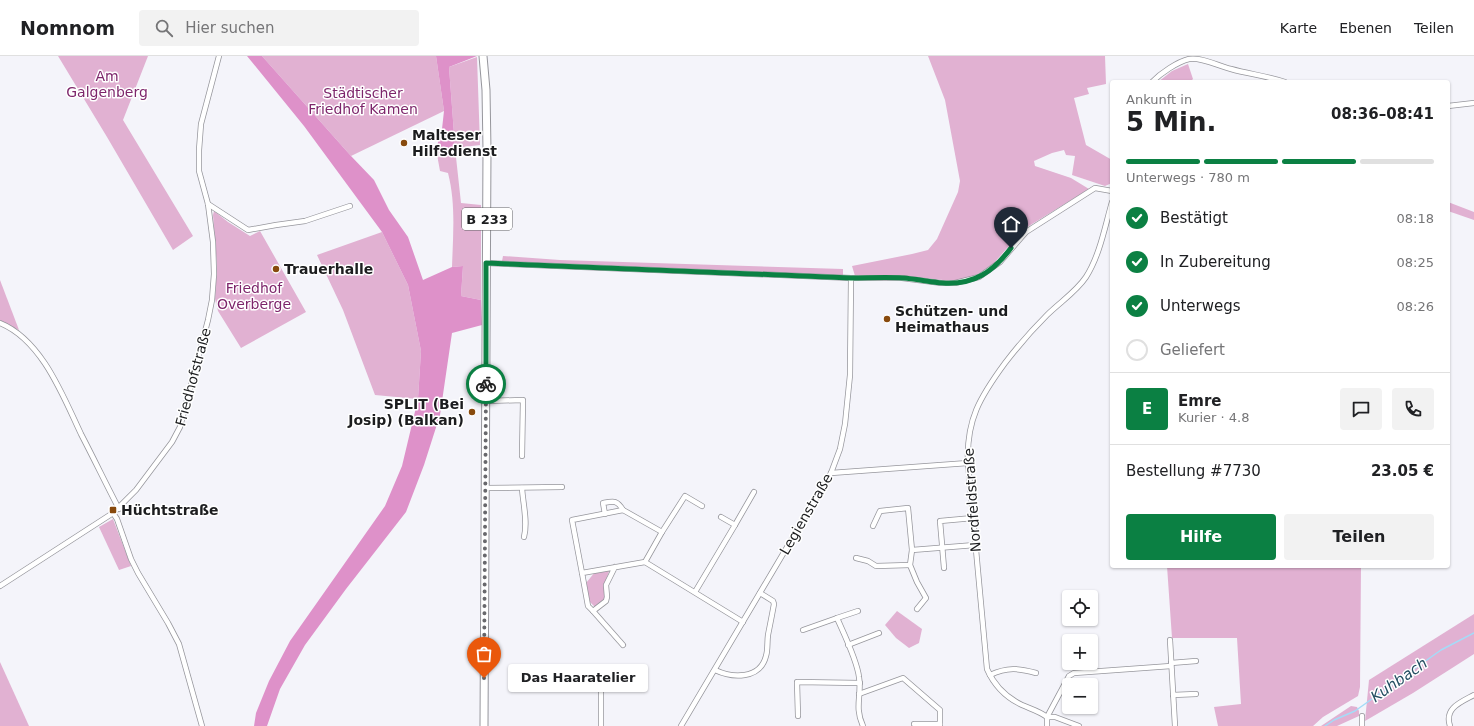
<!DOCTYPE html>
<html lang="de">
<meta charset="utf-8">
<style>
body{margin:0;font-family:"DejaVu Sans",sans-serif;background:#f2f2f2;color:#202124;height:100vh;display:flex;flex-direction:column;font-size:15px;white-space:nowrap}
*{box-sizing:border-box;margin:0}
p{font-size:13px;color:#757577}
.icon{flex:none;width:22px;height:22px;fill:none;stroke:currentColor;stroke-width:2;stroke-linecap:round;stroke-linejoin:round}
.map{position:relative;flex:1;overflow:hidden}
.panel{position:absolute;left:1110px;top:24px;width:340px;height:488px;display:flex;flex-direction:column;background:#fff;border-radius:4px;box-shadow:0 1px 3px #0004}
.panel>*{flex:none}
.controls{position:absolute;left:1062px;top:534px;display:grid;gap:8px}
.controls a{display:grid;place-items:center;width:36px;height:36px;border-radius:4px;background:#fff;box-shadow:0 1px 3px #0004;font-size:20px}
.pin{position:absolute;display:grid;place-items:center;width:34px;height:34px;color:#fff;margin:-41px -17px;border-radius:50% 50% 50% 0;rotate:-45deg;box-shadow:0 0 4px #0007}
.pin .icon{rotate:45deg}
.courier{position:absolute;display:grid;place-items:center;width:40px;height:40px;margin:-20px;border:3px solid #0b8043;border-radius:50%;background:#fff;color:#222;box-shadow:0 1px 5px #0007}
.bubble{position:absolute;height:28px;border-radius:4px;background:#fff;box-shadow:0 1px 3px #0004;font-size:13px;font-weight:700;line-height:28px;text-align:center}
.headline em{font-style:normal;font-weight:700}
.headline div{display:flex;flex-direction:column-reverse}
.headline{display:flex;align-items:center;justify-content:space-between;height:68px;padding:0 16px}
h1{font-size:26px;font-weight:700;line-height:30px}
.bar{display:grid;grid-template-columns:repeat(4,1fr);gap:6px 4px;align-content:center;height:48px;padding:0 16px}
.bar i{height:5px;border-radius:3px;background:#e0e0e0}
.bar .on{background:#0b8043}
.bar p{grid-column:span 4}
.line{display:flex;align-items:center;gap:10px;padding:0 16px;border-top:1px solid #e0e0e0}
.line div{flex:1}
.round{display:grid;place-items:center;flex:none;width:42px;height:42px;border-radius:4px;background:#f2f2f2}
ol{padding:0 16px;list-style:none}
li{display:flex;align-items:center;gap:12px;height:44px}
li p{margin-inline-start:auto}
li .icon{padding:4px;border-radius:50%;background:#0b8043;color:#fff;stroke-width:4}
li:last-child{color:#757577}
li i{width:22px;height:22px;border:2px solid #e0e0e0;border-radius:50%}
.action{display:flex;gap:8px;margin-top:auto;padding:8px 16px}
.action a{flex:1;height:46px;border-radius:4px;background:#0b8043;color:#fff;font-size:16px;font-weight:700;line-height:46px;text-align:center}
.action a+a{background:#f2f2f2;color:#202124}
header{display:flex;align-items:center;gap:24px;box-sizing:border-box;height:56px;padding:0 20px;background:#fff;border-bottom:1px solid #e0e0e0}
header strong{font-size:19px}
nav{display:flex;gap:22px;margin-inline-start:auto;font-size:14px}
.search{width:280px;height:36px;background:#f2f2f2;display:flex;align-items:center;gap:10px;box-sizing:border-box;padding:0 14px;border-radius:4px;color:#757577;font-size:15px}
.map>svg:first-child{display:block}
</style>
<header>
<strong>Nomnom</strong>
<div class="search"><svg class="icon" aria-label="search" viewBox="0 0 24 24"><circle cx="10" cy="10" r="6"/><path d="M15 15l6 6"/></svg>Hier suchen</div>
<nav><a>Karte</a><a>Ebenen</a><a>Teilen</a></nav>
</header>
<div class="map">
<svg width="1474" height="670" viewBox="0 0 1474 670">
<rect width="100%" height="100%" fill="#f4f4fa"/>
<g fill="#e1b1d2">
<path d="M58,0H148L123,64L193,180L173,194L107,81Z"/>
<path d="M262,0H436L444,55L351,100Z"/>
<path d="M928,0H1105L1106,28L1087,32L1089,38L1074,42L1086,89L1112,104V127L1105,130L1072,119L1075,100L1066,99L1064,94L1052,97L1034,105L1035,110L1071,122L1089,133L1024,173L994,207L978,218L966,223L952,225L906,220H855L852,210L912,198L928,194L937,183L958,136L960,125L945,44Z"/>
<path d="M477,1L480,89L455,92L461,147L481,149V244L461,240L463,210L452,211C453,179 456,148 448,117L440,115L436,93L455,91L449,11Z"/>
<path d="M1188,8L1193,23L1190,26H1158L1172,15Z"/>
<path d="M1448,146L1474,156V164L1448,155Z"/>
<path d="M214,155L228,166L250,180L260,175L306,256L241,292L218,255L215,243L217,210L213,159Z"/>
<path d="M382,176L408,229L421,295L418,343L375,339L343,254L317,199Z"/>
<path d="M503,200L560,204L843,213V219L502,205Z"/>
<path d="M0,224L19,274L0,266Z"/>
<path d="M113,463L131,510L119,514L99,471Z"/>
<path d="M1167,510H1361L1360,631L1358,640L1323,661L1313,670H1218L1214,651L1241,648L1237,582H1172Z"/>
<path d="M610,513L604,529L606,540L604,544L595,551L589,545L586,527L595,516Z"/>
<path d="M897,555L922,573L919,587L909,592L896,582L885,569Z"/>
<path d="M1474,558V598L1413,637L1365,665L1369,624Z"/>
<path d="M0,606L29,670H0Z"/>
<path d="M1351,650L1357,651L1359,655V660L1337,670H1321Z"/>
</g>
<g fill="#de91c9">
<path d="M247,0H262L351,100L374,124L389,154L408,181L423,224L452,211L463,210L461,240L481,244L482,269L452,277L440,359L424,409L406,456L346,533L305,589L280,633L267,670H254L256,657L269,625L290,585L385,450L402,410L418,343L421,295L408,229L382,176L304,70Z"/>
<path d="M436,0H477L449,11L455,91L436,93L442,73L444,55Z"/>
</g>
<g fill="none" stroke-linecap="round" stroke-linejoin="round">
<path stroke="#a4dcf8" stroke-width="1.5" d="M1325,670L1334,664L1355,655L1441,594L1474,577"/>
<defs>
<g id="minor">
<path d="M1152,26C1161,17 1177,6 1189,3C1202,1 1218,10 1231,13C1249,18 1267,20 1285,26"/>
<path d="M1448,50L1474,47"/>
<path d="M208,148L248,174L276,169L305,165L350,150"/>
<path d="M486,207L851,222H902L941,227H955L979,221L1000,206L1026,176L1095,132L1112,135"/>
<path d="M0,267C42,284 63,340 81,378C94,403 106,428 119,453"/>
<path d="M486,345L523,344L522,400"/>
<path d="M831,417L968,407"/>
<path d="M485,432L562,431"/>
<path d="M522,432C523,448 528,466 524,481"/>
<path d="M113,457L117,463L131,503L138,517L168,567L179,588L202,670"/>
<path d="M605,458L603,447C614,445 617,444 623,454"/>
<path d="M735,469L754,436"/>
<path d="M873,470L880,455L908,452L912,494L910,509L917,526L926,542L917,553"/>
<path d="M912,494L975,489"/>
<path d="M856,502L868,505L876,510L910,509"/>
<path d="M645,506L662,476"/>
<path d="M615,511L606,529L607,541L606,545L593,555L588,550L582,517L645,506L743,566"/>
<path d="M944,512L940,465L973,462"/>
<path d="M582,517L572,464L623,454L662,476L685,440L702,450"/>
<path d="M0,530L113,457L136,434L172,386L180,371L208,264L212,244L214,218L213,186L208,148L199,115V94L201,68L219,0"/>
<path d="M695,536L735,469L721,461"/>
<path d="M593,555L623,589"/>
<path d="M837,562L858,555"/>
<path d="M803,574L837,562C844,578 857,604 859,621C862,639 854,651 863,670"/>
<path d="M1170,584L1175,670"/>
<path d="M848,589L879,577"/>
<path d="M1171,607L1196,605"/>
<path d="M715,614C732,622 760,624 766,600C768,594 767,586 768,579C770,569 772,559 774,548L773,545L760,537"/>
<path d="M990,619C1007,611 1019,612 1036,617"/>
<path d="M560,624H601V670"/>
<path d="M859,638L903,622L940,654V670"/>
<path d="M1173,639L1196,638"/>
<path d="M798,660L797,626L860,627"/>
<path d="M1047,661L1069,620L1074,617L1171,610"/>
<path d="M1047,661H1055L1079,670"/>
<path d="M914,668H940"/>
<path d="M681,670L831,417L840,393L845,368L850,319L851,222"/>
<path d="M1047,670V661C1039,655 1031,653 1022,649C1005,641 994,629 987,613L968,407C966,364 980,341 1005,307C1018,290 1032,274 1047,259C1060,246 1076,236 1086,221C1100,199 1105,170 1112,146"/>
<path d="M1362,670V660"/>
<path d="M1450,670C1444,652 1461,646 1474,639"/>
</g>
<path id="primary" d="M483,0L486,34L487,94L484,670"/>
</defs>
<use href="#minor" stroke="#96969c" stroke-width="6"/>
<use href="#primary" stroke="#96969c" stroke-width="9"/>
<use href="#minor" stroke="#fff" stroke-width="4.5"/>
<use href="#primary" stroke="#fff" stroke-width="7"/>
</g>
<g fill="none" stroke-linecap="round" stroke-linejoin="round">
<path stroke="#68686c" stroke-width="4" stroke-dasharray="0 7.2" d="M484,622L486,328"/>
<path stroke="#0b8043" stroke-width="5" d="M486,328V207L851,222C868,222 886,221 903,222C916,223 930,226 943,227C974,229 993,216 1011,192"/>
</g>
<g fill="#884a0d" stroke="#fff" stroke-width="1.5">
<circle cx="404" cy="87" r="4"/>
<circle cx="276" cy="213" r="4"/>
<circle cx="887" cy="263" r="4"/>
<circle cx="472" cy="356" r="4"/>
<rect x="109" y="450" width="8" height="8" rx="2"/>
</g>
<g text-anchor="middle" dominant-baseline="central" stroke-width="3" stroke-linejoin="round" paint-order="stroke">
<rect fill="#fff" stroke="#606162" stroke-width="1" x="462" y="152" width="50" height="22" rx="3"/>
<g font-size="13" font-weight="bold" fill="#1c1d1f">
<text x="487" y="163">B 233</text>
</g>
<g font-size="14" fill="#7d256b" stroke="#fff">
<text x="107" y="20">Am<tspan x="107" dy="16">Galgenberg</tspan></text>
<text x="363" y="37">Städtischer<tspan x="363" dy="16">Friedhof Kamen</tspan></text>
<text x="254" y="232">Friedhof<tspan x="254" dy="16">Overberge</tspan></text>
</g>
<g font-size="14" font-weight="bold" fill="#1c1d1f" stroke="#fff" text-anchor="start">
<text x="412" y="79">Malteser<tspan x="412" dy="16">Hilfsdienst</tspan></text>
<text x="284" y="213">Trauerhalle</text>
<text x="895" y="255">Schützen- und<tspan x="895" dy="16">Heimathaus</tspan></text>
<text x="464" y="348" text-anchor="end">SPLIT (Bei<tspan x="464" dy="16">Josip) (Balkan)</tspan></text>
<text x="121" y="454">Hüchtstraße</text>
</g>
<g font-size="14" fill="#1c1d1f" stroke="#fff">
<text transform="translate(193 321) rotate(-75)">Friedhofstraße</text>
<text transform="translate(972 444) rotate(-94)">Nordfeldstraße</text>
<text transform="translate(806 458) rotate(-60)">Legienstraße</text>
</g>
<g font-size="15" font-style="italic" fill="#234e62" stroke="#fff">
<text transform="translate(1399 624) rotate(-35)">Kuhbach</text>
</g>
</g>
</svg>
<div class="controls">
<a><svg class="icon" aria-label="locate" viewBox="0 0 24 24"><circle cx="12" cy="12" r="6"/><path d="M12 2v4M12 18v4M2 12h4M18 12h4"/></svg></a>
<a>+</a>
<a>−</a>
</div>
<div class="pin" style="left:484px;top:622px;background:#ea580c"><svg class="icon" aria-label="bag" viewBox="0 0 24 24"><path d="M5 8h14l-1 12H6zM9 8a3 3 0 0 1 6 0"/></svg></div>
<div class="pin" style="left:1011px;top:192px;background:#1f2937"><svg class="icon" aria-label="home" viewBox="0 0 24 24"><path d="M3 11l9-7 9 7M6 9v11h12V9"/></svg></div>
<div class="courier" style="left:486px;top:328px"><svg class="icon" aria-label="bike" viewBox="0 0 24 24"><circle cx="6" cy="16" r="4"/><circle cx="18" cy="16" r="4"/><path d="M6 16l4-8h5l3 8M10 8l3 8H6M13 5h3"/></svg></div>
<div class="bubble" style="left:508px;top:608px;width:140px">Das Haaratelier</div>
<section class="panel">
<div class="headline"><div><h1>5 Min.</h1><p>Ankunft in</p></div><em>08:36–08:41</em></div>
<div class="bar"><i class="on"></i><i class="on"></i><i class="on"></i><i></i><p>Unterwegs · 780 m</p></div>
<ol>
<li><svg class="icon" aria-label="check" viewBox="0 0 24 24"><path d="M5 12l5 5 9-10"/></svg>Bestätigt<p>08:18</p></li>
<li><svg class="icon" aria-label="check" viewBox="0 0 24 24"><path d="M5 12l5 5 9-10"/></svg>In Zubereitung<p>08:25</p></li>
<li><svg class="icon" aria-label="check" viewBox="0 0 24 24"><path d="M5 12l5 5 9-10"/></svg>Unterwegs<p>08:26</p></li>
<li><i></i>Geliefert</li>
</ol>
<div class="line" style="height:72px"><b class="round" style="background:#0b8043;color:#fff">E</b><div><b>Emre</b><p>Kurier · 4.8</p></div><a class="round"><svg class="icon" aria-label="chat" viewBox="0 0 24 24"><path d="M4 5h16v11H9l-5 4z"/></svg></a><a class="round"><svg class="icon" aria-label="phone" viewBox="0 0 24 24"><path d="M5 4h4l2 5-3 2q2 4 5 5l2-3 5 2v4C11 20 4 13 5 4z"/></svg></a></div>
<div class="line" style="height:52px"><div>Bestellung #7730</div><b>23.05 €</b></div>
<div class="action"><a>Hilfe</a><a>Teilen</a></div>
</section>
</div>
